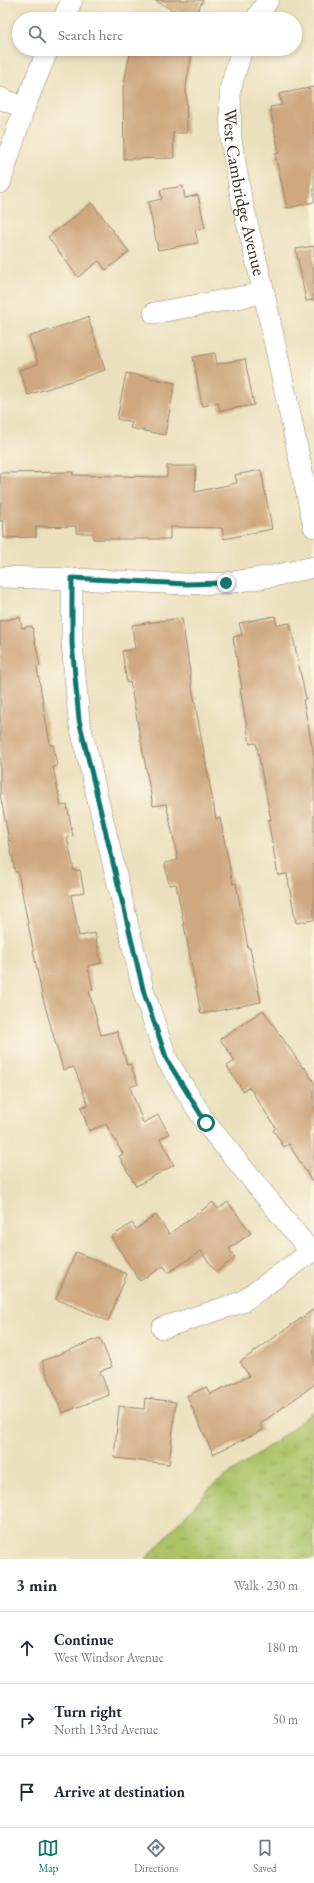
<!DOCTYPE html>
<html lang="en">
<head>
<meta charset="utf-8">
<style>
  :root { --surface:#fff; --page:#f2f2f3; --text:#1f2937; --muted:#747a83; --line:#e0e1e3; --accent:#0f766e }
  body { margin:0; font-family:"EB Garamond",serif; background:var(--page); color:var(--text) }
  .stop { position:absolute; width:12px; height:12px; margin:-9px; border:3px solid #0f766e; border-radius:50%; background:#fff }
  .stop.end { background:#0f766e; border-color:#fff; box-shadow:0 1px 4px #0008 }
  .list { margin:0; padding:0; list-style:none }
  h2 { display:flex; justify-content:space-between; align-items:center; height:52px; margin:0; padding:0 16px; font-size:17px }
  h2 small { font-size:13px; font-weight:400; color:var(--muted) }
  .list li { display:grid; grid-template-columns:26px 1fr auto; gap:12px; align-items:center; box-sizing:border-box; height:72px; padding:0 16px; border-top:1px solid var(--line) }
  .list b { display:block; font-size:15px; white-space:nowrap }
  .list p { margin:0; font-size:13px; white-space:nowrap; color:var(--muted) }
  .list em { font-size:13px; font-style:normal; color:var(--muted) }
  .icon { flex:none; width:22px; height:22px; fill:none; stroke:currentColor; stroke-width:2; stroke-linecap:round; stroke-linejoin:round }
  .map { position:relative; flex:none; width:314px; height:1559px; overflow:hidden }
  .search { position:absolute; background:var(--surface); box-shadow:0 2px 6px #0003; left:12px; right:12px; top:12px; height:44px; display:flex; align-items:center; gap:10px; box-sizing:border-box; padding:0 14px; border-radius:22px; color:var(--muted); font-size:15px }
  .sheet { height:268px; background:var(--surface) }
  nav { display:flex; justify-content:space-around; align-items:center; box-sizing:border-box; height:56px; border-top:1px solid var(--line); background:var(--surface); font-size:11px; color:var(--muted) }
  nav a { display:grid; justify-items:center; gap:2px }
  nav .on { color:var(--accent) }
  .map>svg:first-child { display:block }
</style>
</head>
<body>
<div class="map">
<svg width="314" height="1559" viewBox="0 0 314 1559">
  <defs>
    <pattern id="grass-tufts" width="24" height="20" patternUnits="userSpaceOnUse"><rect width="24" height="20" fill="#acc368"/><path d="M3 7l-1-3M5 7V3M7 7l1-3M15 17l-1-3M17 17v-4M19 17l1-3" fill="none" stroke="#8d9f55"/></pattern>
  </defs>
  <rect width="100%" height="100%" fill="#fcf5e5"/>
  <filter id="ink" filterUnits="userSpaceOnUse"><feTurbulence type="fractalNoise" baseFrequency=".025" numOctaves="2"/><feDisplacementMap in="SourceGraphic" scale="8" xChannelSelector="R" yChannelSelector="G"/><feConvolveMatrix kernelMatrix="1 2 1 2 8 2 1 2 1" color-interpolation-filters="sRGB"/></filter>
  <filter id="wash" filterUnits="userSpaceOnUse"><feTurbulence type="fractalNoise" baseFrequency=".012" numOctaves="4" result="noise"/><feDisplacementMap in="SourceGraphic" scale="16" xChannelSelector="R" yChannelSelector="G"/><feGaussianBlur stdDeviation="0.9" result="paint"/><feColorMatrix in="noise" values="0 0 0 0 0 0 0 0 0 0 0 0 0 0 0 0 0 1.4 0 .05"/><feComposite in="paint" operator="in"/></filter>
  <g filter="url(#wash)">
    <rect width="100%" height="100%" fill="#ebe0bd"/>
    <path fill="url(#grass-tufts)" stroke="#747643" d="M 314,1411 L 314,1559 L 146,1559 L 211,1487 L 287,1433 Z"/>
    <g id="blocks">
      <g fill="#cfa880">
        <path d="M 154,0 L 203,0 L 194,19 L 190,19 Z"/>
        <path d="M 131,49 L 193,49 L 186,85 L 187,133 L 173,133 L 174,158 L 124,159 L 123,87 Z"/>
        <path d="M 314,87 L 314,202 L 287,208 L 275,154 L 279,153 L 270,107 L 282,105 L 279,94 Z"/>
        <path d="M 183,186 L 185,198 L 198,195 L 205,228 L 195,230 L 198,243 L 158,250 L 148,202 L 162,199 L 160,190 Z"/>
        <path d="M 92,203 L 129,252 L 106,270 L 99,261 L 78,277 L 48,237 Z"/>
        <path d="M 314,246 L 314,300 L 306,301 L 296,249 Z"/>
        <path d="M 88,317 L 105,370 L 28,395 L 19,370 L 38,364 L 29,337 Z"/>
        <path d="M 215,353 L 217,364 L 245,359 L 254,405 L 220,411 L 218,403 L 202,406 L 193,357 Z"/>
        <path d="M 126,373 L 175,383 L 165,435 L 130,428 L 132,422 L 117,419 Z"/>
        <path d="M 167,466 L 196,466 L 195,492 L 237,483 L 235,475 L 261,470 L 272,529 L 224,539 L 222,528 L 170,527 L 170,539 L 93,539 L 93,533 L 76,533 L 76,526 L 36,527 L 36,537 L 4,538 L 3,521 L 0,521 L 0,473 L 73,472 L 73,475 L 167,477 Z"/>
        <path d="M 275,616 L 277,625 L 290,623 L 306,699 L 303,700 L 314,756 L 314,920 L 296,923 L 287,874 L 278,875 L 268,820 L 271,820 L 256,743 L 250,744 L 240,689 L 242,689 L 233,637 L 242,635 L 239,623 Z"/>
        <path d="M 20,617 L 22,628 L 32,626 L 40,666 L 37,667 L 50,745 L 53,745 L 57,766 L 53,767 L 61,806 L 67,805 L 73,836 L 67,837 L 74,871 L 80,870 L 84,892 L 71,895 L 79,936 L 95,933 L 101,963 L 88,966 L 93,990 L 89,991 L 101,1035 L 117,1031 L 127,1065 L 130,1064 L 138,1084 L 130,1087 L 143,1123 L 158,1115 L 169,1134 L 160,1139 L 174,1165 L 136,1186 L 119,1156 L 123,1154 L 106,1124 L 89,1131 L 81,1107 L 88,1105 L 74,1067 L 63,1070 L 42,995 L 18,872 L 15,872 L 0,794 L 0,621 Z"/>
        <path d="M 182,618 L 192,687 L 216,819 L 220,818 L 233,884 L 236,883 L 248,948 L 250,948 L 261,1002 L 201,1014 L 176,884 L 169,885 L 165,863 L 178,860 L 168,812 L 166,804 L 153,806 L 130,682 L 127,683 L 122,651 L 135,649 L 132,625 Z"/>
        <path d="M 263,1010 L 303,1068 L 304,1067 L 314,1082 L 314,1185 L 289,1144 L 284,1147 L 273,1130 L 276,1128 L 249,1087 L 243,1091 L 227,1066 L 235,1061 L 220,1039 Z"/>
        <path d="M 213,1202 L 218,1209 L 228,1202 L 251,1233 L 229,1249 L 235,1258 L 216,1272 L 201,1251 L 168,1273 L 164,1266 L 140,1281 L 111,1237 L 132,1223 L 136,1229 L 156,1215 L 169,1234 Z"/>
        <path d="M 76,1252 L 127,1274 L 108,1321 L 56,1299 Z"/>
        <path d="M 314,1309 L 314,1385 L 260,1424 L 263,1430 L 213,1454 L 187,1396 L 206,1387 L 210,1394 L 249,1376 L 240,1362 Z"/>
        <path d="M 100,1338 L 112,1367 L 100,1371 L 109,1395 L 62,1413 L 42,1361 Z"/>
        <path d="M 145,1398 L 176,1402 L 169,1464 L 114,1458 L 119,1406 L 144,1409 Z"/>
      </g>
    </g>
  </g>
  <g filter="url(#ink)">
    <use href="#blocks" fill-opacity="0" stroke="#93856e" stroke-width="1"/>
    <g fill="none" stroke-linecap="round" stroke-linejoin="round">
      <defs>
        <g id="minor">
          <path d="M 63,19 L 72,0"/>
          <path d="M 256,19 L 268,0"/>
          <path id="s1" d="M 242,49 L 230,90 L 231,139 L 241,197 L 264,293 L 314,527"/>
          <path d="M 0,98 L 24,108"/>
          <path d="M 0,183 L 24,108 L 48,49"/>
          <path d="M 154,313 L 264,293"/>
          <path d="M 0,577 L 72,579 L 187,584 L 226,583 L 273,576 L 314,567"/>
          <path d="M 72,579 L 72,643 L 79,720 L 144,993 L 167,1060 L 206,1123 L 311,1252"/>
          <path d="M 162,1328 L 242,1302 L 314,1250"/>
        </g>
      </defs>
      <use href="#minor" stroke="#93856e" stroke-width="22"/>
      <use href="#minor" stroke="#fff" stroke-width="21"/>
    </g>
  </g>
  <g fill="none" stroke-linecap="round" stroke-linejoin="round" filter="url(#ink)">
    <path stroke="#0f766e" stroke-width="5" d="M 206,1123 L 167,1060 L 144,993 L 79,720 L 72,643 L 72,578 L 187,584 L 226,583"/>
  </g>
  <g text-anchor="middle" stroke-width="3.5" stroke-linejoin="round" paint-order="stroke">
    <g font-size="18" fill="#3b2a1e" stroke="#fcf5e5">
      <text dy="6" stroke="none"><textPath href="#s1" startOffset="146">West Cambridge Avenue</textPath></text>
    </g>
  </g>
</svg>
<div class="stop" style="left:206px;top:1123px"></div>
<div class="stop end" style="left:226px;top:583px"></div>
<div class="search"><svg class="icon" aria-label="search" viewBox="0 0 24 24"><circle cx="10" cy="10" r="6"/><path d="M15 15l6 6"/></svg>Search here</div>
</div>
<section class="sheet">
<h2>3 min<small>Walk · 230 m</small></h2>
<ul class="list">
<li><svg class="icon" aria-label="ahead" viewBox="0 0 24 24"><path d="M12 20V5M6 11l6-6 6 6"/></svg><div><b>Continue</b><p>West Windsor Avenue</p></div><em>180 m</em></li>
<li><svg class="icon" aria-label="right" viewBox="0 0 24 24"><path d="M7 20v-9h11M14 6l5 5-5 5"/></svg><div><b>Turn right</b><p>North 133rd Avenue</p></div><em>50 m</em></li>
<li><svg class="icon" aria-label="arrive" viewBox="0 0 24 24"><path d="M6 21V4h12l-3 4 3 4H6"/></svg><div><b>Arrive at destination</b></div></li>
</ul>
</section>
<nav>
<a class="on"><svg class="icon" aria-label="map" viewBox="0 0 24 24"><path d="M3 6l6-2 6 2 6-2v14l-6 2-6-2-6 2zM9 4v14M15 6v14"/></svg>Map</a>
<a><svg class="icon" aria-label="directions" viewBox="0 0 24 24"><path d="M12 3l9 9-9 9-9-9zM9 14v-3h6M13 9l2 2-2 2"/></svg>Directions</a>
<a><svg class="icon" aria-label="saved" viewBox="0 0 24 24"><path d="M7 4h10v16l-5-4-5 4z"/></svg>Saved</a>
</nav>
</body>
</html>
